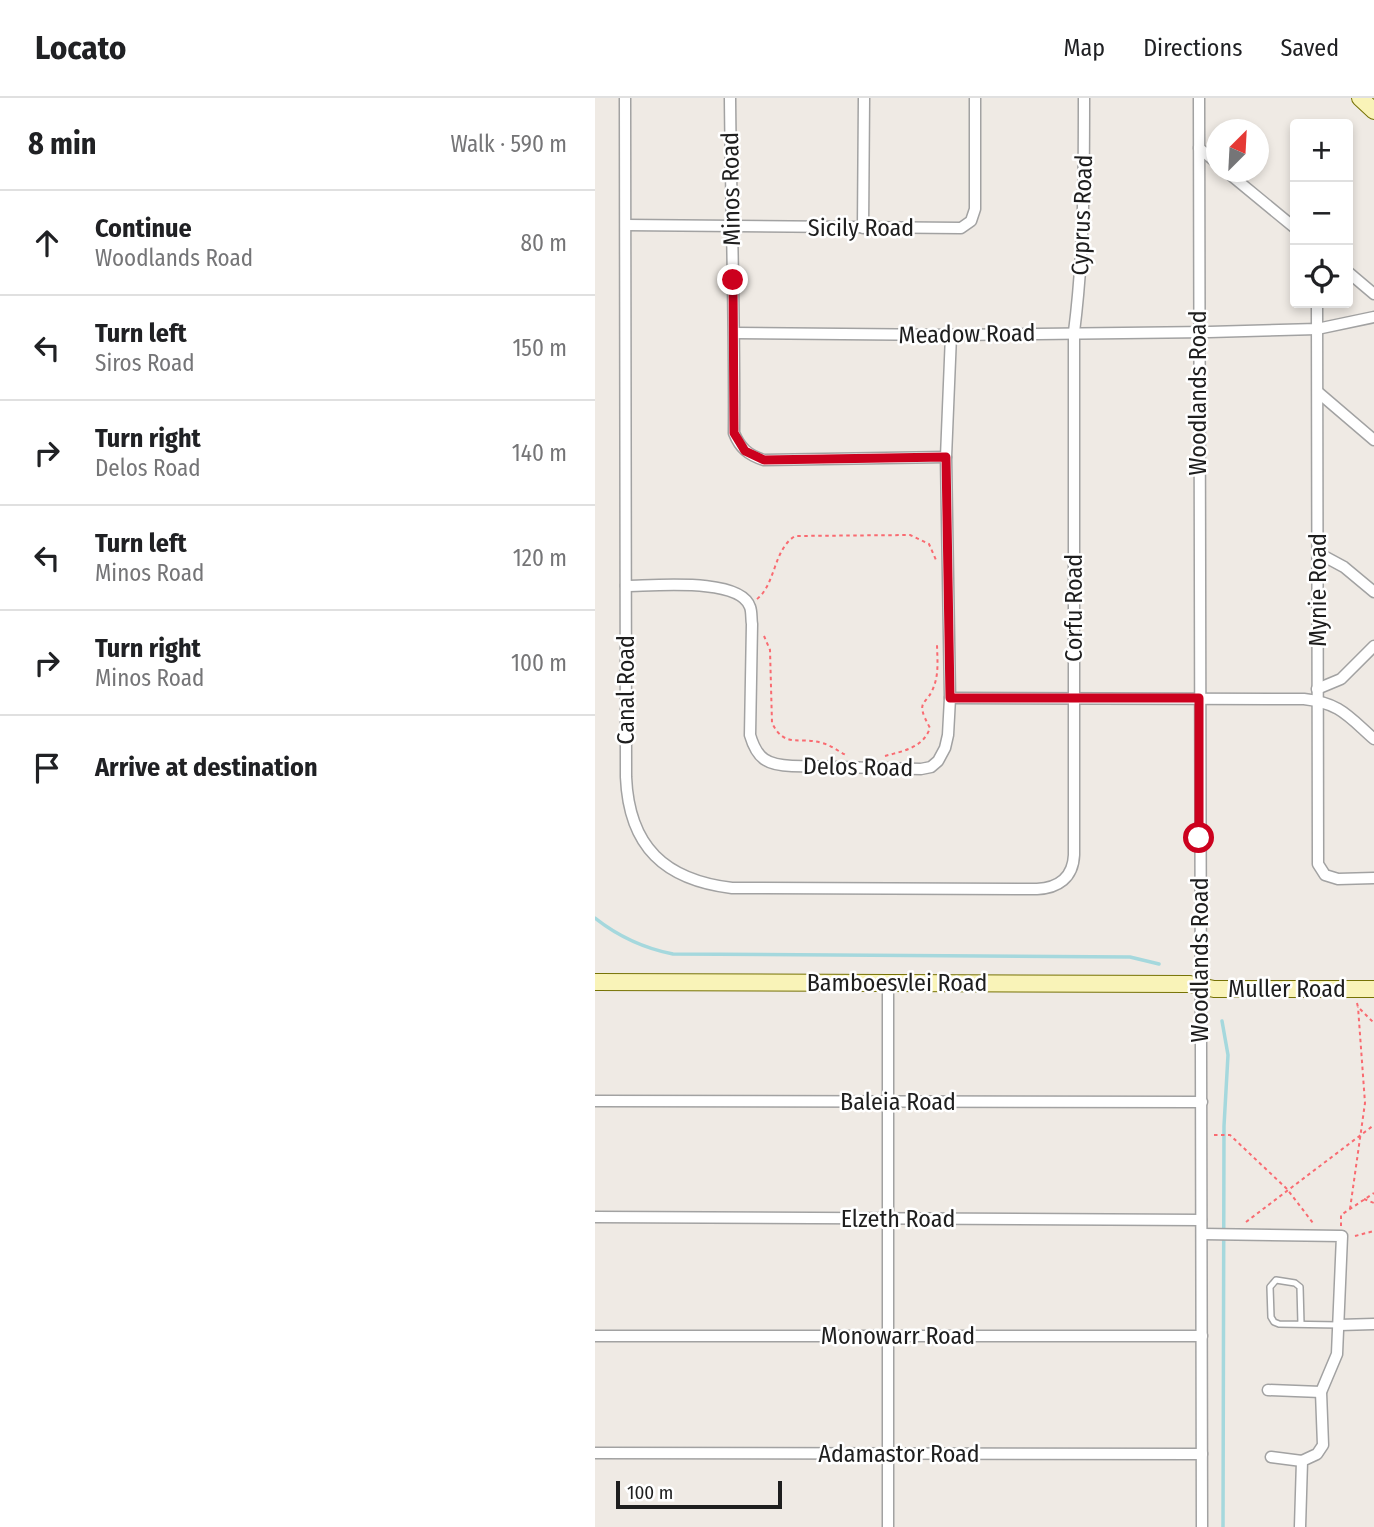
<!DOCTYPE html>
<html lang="en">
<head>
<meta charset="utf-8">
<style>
  :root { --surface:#fff; --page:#f6f6f6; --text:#202124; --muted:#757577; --line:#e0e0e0 }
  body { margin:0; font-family:"Fira Sans Condensed",sans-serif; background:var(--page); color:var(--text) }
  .controls { position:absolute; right:21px; top:21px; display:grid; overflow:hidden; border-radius:7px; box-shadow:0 4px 10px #0003 }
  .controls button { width:63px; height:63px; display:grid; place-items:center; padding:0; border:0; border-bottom:2px solid var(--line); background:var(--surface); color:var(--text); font:35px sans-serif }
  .compass { position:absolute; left:611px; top:21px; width:63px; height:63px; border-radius:50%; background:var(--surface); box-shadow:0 4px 10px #0003; rotate:24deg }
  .scale { position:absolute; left:21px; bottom:18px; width:166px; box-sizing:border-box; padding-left:7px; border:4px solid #1e1e1e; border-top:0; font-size:19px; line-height:24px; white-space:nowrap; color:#1e1e1e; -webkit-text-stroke:5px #fff; paint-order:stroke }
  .stop { position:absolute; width:21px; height:21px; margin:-16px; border:5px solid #cc011e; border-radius:50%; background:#fff }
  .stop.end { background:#cc011e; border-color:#fff; box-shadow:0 2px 7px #0008 }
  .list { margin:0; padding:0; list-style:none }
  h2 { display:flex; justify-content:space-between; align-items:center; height:91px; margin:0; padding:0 28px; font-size:30px }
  h2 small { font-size:23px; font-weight:400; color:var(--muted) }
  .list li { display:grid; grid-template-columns:46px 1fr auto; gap:21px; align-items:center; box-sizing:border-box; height:105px; padding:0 28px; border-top:2px solid var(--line) }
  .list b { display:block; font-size:26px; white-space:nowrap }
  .list p { margin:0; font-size:23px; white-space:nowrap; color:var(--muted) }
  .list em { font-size:23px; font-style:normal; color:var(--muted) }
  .icon { flex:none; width:38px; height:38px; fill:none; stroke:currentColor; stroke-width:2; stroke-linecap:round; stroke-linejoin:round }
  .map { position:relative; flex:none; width:779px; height:1429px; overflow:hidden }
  header { display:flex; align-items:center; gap:42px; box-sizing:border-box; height:98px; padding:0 35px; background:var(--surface); border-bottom:2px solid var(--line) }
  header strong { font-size:33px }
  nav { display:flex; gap:38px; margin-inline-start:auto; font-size:24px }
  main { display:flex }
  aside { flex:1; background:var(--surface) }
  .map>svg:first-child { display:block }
</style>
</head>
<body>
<header>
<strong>Locato</strong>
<nav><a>Map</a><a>Directions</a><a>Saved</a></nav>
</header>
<main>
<aside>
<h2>8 min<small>Walk · 590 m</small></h2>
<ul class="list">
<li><svg class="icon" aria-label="ahead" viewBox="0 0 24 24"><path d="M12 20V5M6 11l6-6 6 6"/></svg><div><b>Continue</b><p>Woodlands Road</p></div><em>80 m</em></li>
<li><svg class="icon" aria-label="left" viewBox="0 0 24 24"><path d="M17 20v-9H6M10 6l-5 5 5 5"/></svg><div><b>Turn left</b><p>Siros Road</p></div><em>150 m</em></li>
<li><svg class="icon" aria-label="right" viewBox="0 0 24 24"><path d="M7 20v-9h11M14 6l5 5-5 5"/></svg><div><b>Turn right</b><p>Delos Road</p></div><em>140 m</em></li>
<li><svg class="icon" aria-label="left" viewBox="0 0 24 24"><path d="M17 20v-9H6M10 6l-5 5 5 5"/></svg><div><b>Turn left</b><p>Minos Road</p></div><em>120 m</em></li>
<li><svg class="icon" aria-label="right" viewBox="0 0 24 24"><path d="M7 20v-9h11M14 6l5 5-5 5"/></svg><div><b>Turn right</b><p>Minos Road</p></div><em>100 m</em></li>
<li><svg class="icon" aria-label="arrive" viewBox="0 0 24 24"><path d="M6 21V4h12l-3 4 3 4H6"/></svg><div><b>Arrive at destination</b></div></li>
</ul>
</aside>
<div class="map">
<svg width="779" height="1429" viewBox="0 0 779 1429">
  <rect width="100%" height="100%" fill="#efeae4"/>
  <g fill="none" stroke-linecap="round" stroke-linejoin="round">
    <g stroke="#a5d8dd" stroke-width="3.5">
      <path d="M 0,820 C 24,839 48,850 78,856 L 535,859 L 564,866"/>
      <path d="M 627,923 L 633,957 L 629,1028 L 628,1429"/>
    </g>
    <defs>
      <path id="lane" d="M 706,1226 L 705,1189 L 700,1185 L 681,1182 L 675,1189 L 676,1219 L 679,1224 L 684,1226 L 744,1227"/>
      <g id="street">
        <path d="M 30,0 L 31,679 C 34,749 70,782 137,790 L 442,791 C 463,790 478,780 479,757 L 479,234 C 489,156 489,79 489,0"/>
        <path d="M 135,0 C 136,112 140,223 139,335 C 145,350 153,357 169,362 L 351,359"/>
        <path d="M 604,0 L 607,1429"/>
        <path d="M 604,50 L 622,65"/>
        <path d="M 632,74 L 700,130"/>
        <path d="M 31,127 L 366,130 L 376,123 L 380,111 L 380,0"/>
        <path d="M 268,130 L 269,0"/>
        <path d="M 753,174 L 779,196"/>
        <path d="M 722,205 L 723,766 L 730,777 L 743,781 L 779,780"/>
        <path d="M 140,235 L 356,237 L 614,234 L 722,231 L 779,219"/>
        <path d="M 724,295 L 779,342"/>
        <path d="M 723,455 L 749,469 L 779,494"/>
        <path d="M 31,488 C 58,488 145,479 155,509 C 157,514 156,521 157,526 L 155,637 C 162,661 172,667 197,668 L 326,671 L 336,669 L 343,663 L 350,650 L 353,637 L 355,600 L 351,359 L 356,237"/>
        <path d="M 722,591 L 746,581 L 779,548"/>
        <path d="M 355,600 L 709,601 C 745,605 753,618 779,641"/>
        <path d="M 0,1003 L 607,1004"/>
        <path d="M 0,1119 L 606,1122"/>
        <path d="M 607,1136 L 747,1138 L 742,1256 L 726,1294 L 728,1347 L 722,1356 L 707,1363 L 705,1429"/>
        <path d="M 744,1227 L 779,1226"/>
        <path d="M 0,1238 L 607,1238"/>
        <path d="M 673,1292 L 726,1294"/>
        <path d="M 0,1355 L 607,1356"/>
        <path d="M 676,1359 L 707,1363"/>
        <path d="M 293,1429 L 293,885"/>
      </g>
      <g id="secondary">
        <path d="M 765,0 L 779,13"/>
        <path d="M 0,884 L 595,886 L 619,891 L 779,891"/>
      </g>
    </defs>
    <use href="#lane" stroke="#a2a2a2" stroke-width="8"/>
    <use href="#street" stroke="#a2a2a2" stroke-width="13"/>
    <use href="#secondary" stroke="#767205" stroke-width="18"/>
    <g stroke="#f96b71" stroke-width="2" stroke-dasharray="3.5 3.5" stroke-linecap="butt">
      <path d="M 162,501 C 181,486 178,452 200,438 L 315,437 L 334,446 L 341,462"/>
      <path d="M 169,538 L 175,552 L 177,625 C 190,651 204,638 227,645 C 236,647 244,654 253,658"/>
      <path d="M 290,658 C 308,653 328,650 335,630 C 318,599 333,610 340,585 C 344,572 342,557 342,545"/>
      <path d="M 762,905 L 763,909 L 779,925"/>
      <path d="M 619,1037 L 635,1037 L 692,1091 L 718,1125"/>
      <path d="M 769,1101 L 779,1105"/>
      <path d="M 755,1111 L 770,1005 L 763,909"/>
      <path d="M 651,1124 L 779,1027"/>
      <path d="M 746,1128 L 746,1117 L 779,1095"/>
      <path d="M 760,1138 L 779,1133"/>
    </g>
    <use href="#lane" stroke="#fff" stroke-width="5"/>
    <use href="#street" stroke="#fff" stroke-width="10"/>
    <use href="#secondary" stroke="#f9f3b8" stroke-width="16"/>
  </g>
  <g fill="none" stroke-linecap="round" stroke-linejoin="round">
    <path stroke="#cc011e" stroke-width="9" d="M 138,182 L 139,335 L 150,353 L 169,362 L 351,359 L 355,600 L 604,600 L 604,740"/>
  </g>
  <g text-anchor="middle" stroke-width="5" stroke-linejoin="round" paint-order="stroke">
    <g font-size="24" fill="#1e1e1e" stroke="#fff">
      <text transform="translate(136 91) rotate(-91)" y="8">Minos Road</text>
      <text transform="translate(487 117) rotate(-88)" y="8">Cyprus Road</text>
      <text x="266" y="138">Sicily Road</text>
      <text transform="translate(372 236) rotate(-1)" y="8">Meadow Road</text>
      <text transform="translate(603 295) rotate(-90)" y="8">Woodlands Road</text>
      <text transform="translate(723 492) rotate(-90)" y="8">Mynie Road</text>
      <text transform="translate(479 510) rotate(-90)" y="8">Corfu Road</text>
      <text transform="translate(31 592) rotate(-90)" y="8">Canal Road</text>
      <text transform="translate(263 669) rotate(1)" y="8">Delos Road</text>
      <text transform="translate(605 862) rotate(-90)" y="8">Woodlands Road</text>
      <text x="302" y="893">Bamboesvlei Road</text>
      <text x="692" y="899">Muller Road</text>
      <text x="303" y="1012">Baleia Road</text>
      <text x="303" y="1129">Elzeth Road</text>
      <text x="303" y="1246">Monowarr Road</text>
      <text x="304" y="1364">Adamastor Road</text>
    </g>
  </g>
</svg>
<div class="controls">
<button>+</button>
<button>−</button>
<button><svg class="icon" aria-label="locate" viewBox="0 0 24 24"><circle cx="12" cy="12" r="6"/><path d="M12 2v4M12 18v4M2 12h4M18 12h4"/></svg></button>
</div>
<svg class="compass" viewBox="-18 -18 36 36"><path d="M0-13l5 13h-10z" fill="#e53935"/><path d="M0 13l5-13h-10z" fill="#757577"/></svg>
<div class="scale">100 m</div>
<div class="stop" style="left:604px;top:740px"></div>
<div class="stop end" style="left:138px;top:182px"></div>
</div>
</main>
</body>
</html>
